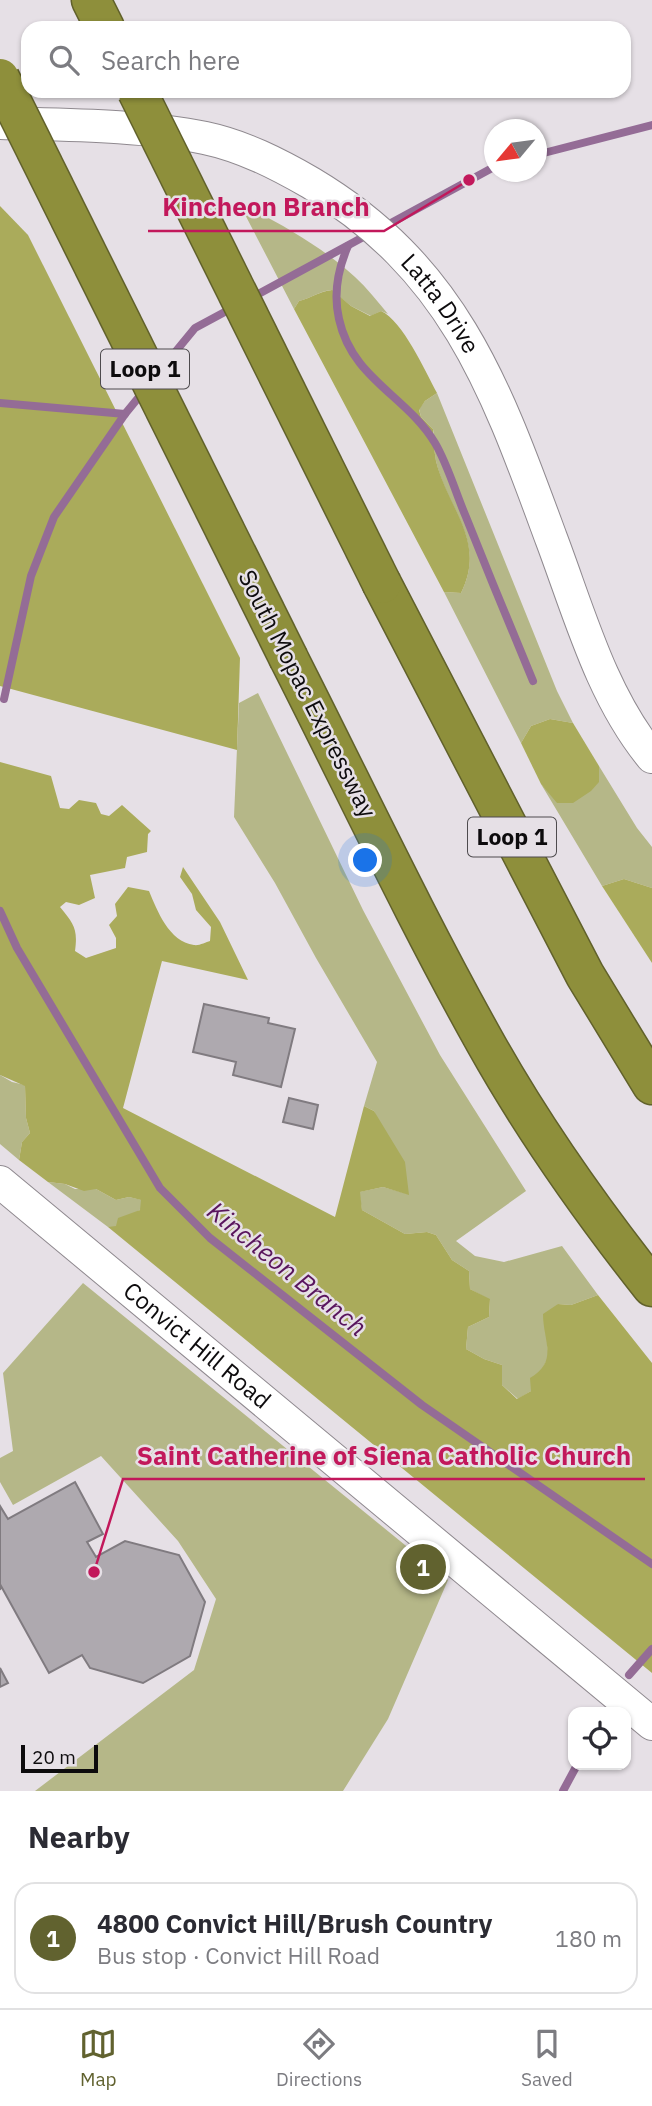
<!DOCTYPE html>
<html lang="en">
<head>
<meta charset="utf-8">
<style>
  :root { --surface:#fff; --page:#f7f7f7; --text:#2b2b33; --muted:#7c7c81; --line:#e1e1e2; --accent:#61622f }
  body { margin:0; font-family:"IBM Plex Sans",sans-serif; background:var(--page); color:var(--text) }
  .controls { position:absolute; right:21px; bottom:21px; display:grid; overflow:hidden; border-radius:14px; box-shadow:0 2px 5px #0004 }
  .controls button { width:63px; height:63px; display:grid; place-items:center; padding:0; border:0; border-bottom:2px solid var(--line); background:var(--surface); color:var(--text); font:35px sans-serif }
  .compass { position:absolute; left:484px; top:119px; width:63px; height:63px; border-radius:50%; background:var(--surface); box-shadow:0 2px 5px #0004; rotate:241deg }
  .scale { position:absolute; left:21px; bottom:18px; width:77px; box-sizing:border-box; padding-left:7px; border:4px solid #0d0b0d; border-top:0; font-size:19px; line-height:24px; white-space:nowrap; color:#0d0b0d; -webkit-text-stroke:5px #e6e0e6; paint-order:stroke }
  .you { position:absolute; left:366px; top:861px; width:24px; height:24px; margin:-18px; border:5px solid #fff; border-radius:50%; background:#1a73e8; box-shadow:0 0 0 10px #1a73e833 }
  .badge { display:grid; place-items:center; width:46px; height:46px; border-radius:50%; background:var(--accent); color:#fff; font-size:23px; font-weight:700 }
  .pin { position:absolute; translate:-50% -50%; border:4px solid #fff; box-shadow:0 2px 7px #0006 }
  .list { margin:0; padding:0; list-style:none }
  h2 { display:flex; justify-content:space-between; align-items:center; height:91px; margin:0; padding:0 28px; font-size:30px }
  h2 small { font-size:23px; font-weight:400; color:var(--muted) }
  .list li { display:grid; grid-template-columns:46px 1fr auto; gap:21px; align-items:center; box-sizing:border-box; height:112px; margin:0 14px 14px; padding:0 14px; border:2px solid var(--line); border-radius:21px }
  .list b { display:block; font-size:26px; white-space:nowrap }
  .list p { margin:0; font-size:23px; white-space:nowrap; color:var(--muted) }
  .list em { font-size:23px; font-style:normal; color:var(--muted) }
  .icon { flex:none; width:38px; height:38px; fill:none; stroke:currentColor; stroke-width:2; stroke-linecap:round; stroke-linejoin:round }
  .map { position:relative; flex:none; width:652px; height:1791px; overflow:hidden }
  .search { position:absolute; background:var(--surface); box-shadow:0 2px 5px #0004; left:21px; right:21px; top:21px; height:77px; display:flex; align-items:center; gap:18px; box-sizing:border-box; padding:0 24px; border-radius:21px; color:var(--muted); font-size:26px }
  .sheet { height:217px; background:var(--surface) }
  nav { display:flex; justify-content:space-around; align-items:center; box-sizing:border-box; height:98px; border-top:2px solid var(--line); background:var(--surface); font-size:19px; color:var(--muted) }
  nav a { display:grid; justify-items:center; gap:4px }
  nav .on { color:var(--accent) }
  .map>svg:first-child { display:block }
</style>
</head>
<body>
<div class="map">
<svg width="652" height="1791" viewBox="0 0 652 1791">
  <rect width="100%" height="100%" fill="#e6e0e6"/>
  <g fill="#b5b788">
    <path d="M 239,203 C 280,223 321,246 355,277 C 367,288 377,301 388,314 L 381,311 L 371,316 L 351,306 L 331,290 C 320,291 311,298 299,301 L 294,309 Z"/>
    <path d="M 437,393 L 557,691 L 573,723 L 550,719 L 531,726 L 521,743 L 444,592 L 461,593 C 487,541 447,509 436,461 C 434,451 435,439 433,429 L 421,417 L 419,409 L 425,401 Z"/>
    <path d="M 258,693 L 363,910 L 440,1055 L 526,1191 L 456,1241 L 475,1256 L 504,1262 L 562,1246 L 598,1295 L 571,1305 L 558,1304 L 547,1346 L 549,1356 L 531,1391 L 518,1399 L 502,1385 L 502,1365 L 484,1359 L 466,1349 L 468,1327 L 489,1317 L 490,1300 L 470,1289 L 469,1271 L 452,1260 L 436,1235 L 427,1232 L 405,1234 L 362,1210 L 359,1192 L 383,1187 L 408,1194 L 374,1111 L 364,1106 L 377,1062 L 316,958 L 275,883 L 234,817 L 239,703 Z"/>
    <path d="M 599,766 L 637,828 L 652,847 L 652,888 L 624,879 L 602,886 L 541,784 L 548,791 L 598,782 Z"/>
    <path d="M 0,1075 L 12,1082 L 25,1085 L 26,1118 L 30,1133 L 22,1142 L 19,1160 L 0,1144 Z"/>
    <path d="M 48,1182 L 65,1184 L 75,1189 L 96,1189 L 116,1200 L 129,1197 L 142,1200 L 141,1209 L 116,1227 L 108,1227 Z"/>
    <path d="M 83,1283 L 448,1580 L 388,1719 L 343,1791 L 35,1791 L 194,1670 L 216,1599 L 178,1541 L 101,1456 L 13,1505 L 0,1482 L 0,1458 L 13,1451 L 3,1373 Z"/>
  </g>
  <g fill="#aaab5b">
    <path d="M 0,206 L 28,235 L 240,658 L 237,750 L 0,686 Z"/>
    <path d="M 332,290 L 351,306 L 370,316 L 381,311 C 403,321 425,371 437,393 L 425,401 L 419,410 L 421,417 L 433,429 C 434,439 434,451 436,461 C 448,509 487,541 461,593 L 444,592 L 294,309 L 299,301 C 311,298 320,291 332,290 Z"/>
    <path d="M 550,719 L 573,723 L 599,766 L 599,782 L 591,791 L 573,803 L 557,803 L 541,784 L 521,743 L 531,726 Z"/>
    <path d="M 0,762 L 51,776 L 60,808 L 69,809 L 79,800 L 96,803 L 101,814 L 109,816 L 122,805 L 151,831 L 148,834 L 147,852 L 127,857 L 125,868 L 90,875 L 95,898 L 79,905 L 66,902 L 60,907 C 74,924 78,929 75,951 L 86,958 L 116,948 L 116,938 L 109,925 L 117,916 L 115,904 L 128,887 L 149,891 C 157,910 169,942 194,945 C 199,946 206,942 210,941 L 211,927 L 196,910 L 192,894 L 180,877 L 183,867 L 220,922 L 248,980 L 162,961 L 123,1108 L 335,1217 L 364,1106 L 374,1111 L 405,1162 L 409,1195 L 383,1187 L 360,1192 L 362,1210 L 405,1234 L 427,1232 L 436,1235 L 452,1260 L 469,1271 L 470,1289 L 490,1299 L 489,1317 L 468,1327 L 466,1349 L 484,1359 L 502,1365 L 502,1385 L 517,1399 L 531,1391 L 530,1378 C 559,1361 543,1341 543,1314 L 558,1304 L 571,1305 L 598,1295 L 652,1363 L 652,1673 L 108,1227 L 116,1226 L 118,1218 L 140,1210 L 141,1200 L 129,1197 L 116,1200 L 96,1189 L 84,1191 L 65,1184 L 48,1182 L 19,1160 L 22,1142 L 30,1133 L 26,1118 L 25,1086 L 0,1075 Z"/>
    <path d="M 624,879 L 652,888 L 652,963 L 602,886 Z"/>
  </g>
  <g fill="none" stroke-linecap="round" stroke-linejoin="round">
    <g stroke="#946c96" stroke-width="8">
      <path d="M 536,155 L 652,125"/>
      <path d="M 391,223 L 494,167"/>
      <path d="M 348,246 C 338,269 333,293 339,319 C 352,379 406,395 435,443 C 448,465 456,494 466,517 C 488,572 510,626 533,681"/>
      <path d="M 251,298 L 367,235"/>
      <path d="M 158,373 L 195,328 L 234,307"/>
      <path d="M 0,403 L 125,414"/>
      <path d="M 4,699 L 31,576 L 54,517 L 125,414 L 143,392"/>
      <path d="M 0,911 L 17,948 L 160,1188 L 210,1238 L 422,1405 L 652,1564"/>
      <path d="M 629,1675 L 652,1649"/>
      <path d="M 563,1791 L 577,1765"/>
    </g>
  </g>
  <g fill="#aea9af" stroke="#807b80" stroke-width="2">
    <path d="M 204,1004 L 269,1018 L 268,1023 L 295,1029 L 281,1087 L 233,1075 L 236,1062 L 193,1052 Z"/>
    <path d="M 289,1098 L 318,1105 L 313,1129 L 283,1122 Z"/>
    <path d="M 75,1482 L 103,1534 L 87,1542 L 96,1557 L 125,1541 L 179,1555 L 205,1602 L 190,1656 L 143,1683 L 90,1668 L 82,1655 L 49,1673 L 1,1586 L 0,1590 L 0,1506 L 8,1519 Z"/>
    <path d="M 0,1668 L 8,1683 L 0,1687 Z"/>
  </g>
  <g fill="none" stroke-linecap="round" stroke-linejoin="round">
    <defs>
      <g id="minor">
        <path id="s1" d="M 0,123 C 65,125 142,125 205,138 C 243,146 278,164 311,183 C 455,269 496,389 551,538 C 579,612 601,695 652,757"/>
        <path id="s2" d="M 0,1182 L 652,1724"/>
      </g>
      <g id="highway">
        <path d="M 91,0 L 105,28"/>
        <path d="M 382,584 L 585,975 L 652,1085"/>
        <path d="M 289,659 C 354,787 415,917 485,1042 C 533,1128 591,1210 652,1287"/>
      </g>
    </defs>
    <use href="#minor" stroke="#8f898f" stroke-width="34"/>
    <use href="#highway" stroke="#61612b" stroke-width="41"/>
    <use href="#minor" stroke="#fff" stroke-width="32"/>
    <use href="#highway" stroke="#8e8f3b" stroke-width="38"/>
    <defs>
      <g id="highway-bridge">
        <path d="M 0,78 L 289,659"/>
        <path d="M 137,91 L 382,584"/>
      </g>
    </defs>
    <use href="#highway-bridge" stroke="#61612b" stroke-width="41" stroke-linecap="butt"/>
    <use href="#highway-bridge" stroke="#8e8f3b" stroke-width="38"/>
  </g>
  <g text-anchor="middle" stroke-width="5" stroke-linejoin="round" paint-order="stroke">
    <g fill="#e6e0e6" stroke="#4e4b4e" stroke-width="2">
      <rect x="101" y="349.5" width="88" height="39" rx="5"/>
      <rect x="468" y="817.5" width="88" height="39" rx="5"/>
    </g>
    <g font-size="23" font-weight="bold" fill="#0d0b0d">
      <text x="145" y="377">Loop 1</text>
      <text x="512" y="845">Loop 1</text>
    </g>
    <g font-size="24" fill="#0d0b0d" stroke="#e6e0e6">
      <text dy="8" stroke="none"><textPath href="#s1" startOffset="500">Latta Drive</textPath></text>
      <text transform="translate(307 694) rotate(63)" y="8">South Mopac Expressway</text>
      <text dy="8" stroke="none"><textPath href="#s2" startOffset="256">Convict Hill Road</textPath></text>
    </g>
    <g font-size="26" font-style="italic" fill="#59155d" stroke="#e6e0e6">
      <text transform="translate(287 1269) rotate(39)" y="9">Kincheon Branch</text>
    </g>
  </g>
  <path fill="none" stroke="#c2185b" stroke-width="2.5" d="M469 180L384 231H148M94 1572L123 1479H645"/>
  <g fill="#c2185b" stroke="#e6e0e6" stroke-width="2.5">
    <circle cx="469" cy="180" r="7"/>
    <circle cx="94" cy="1572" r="7"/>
  </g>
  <g font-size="26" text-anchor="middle" font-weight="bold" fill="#c2185b" stroke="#e6e0e6" stroke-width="5" stroke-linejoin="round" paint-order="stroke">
    <text x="266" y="216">Kincheon Branch</text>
    <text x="384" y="1465">Saint Catherine of Siena Catholic Church</text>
  </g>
</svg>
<div class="controls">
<button><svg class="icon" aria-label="locate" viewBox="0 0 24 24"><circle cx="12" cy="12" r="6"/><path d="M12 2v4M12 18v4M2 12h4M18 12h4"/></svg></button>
</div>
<svg class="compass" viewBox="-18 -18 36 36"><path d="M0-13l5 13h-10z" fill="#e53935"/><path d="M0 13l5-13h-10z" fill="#7c7c81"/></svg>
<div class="scale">20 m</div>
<div class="you"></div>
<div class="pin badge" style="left:423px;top:1567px">1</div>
<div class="search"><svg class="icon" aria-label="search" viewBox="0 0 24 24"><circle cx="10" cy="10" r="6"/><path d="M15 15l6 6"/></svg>Search here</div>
</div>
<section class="sheet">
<h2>Nearby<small></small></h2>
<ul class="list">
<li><span class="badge">1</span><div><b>4800 Convict Hill/Brush Country</b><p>Bus stop · Convict Hill Road</p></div><em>180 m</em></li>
</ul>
</section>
<nav>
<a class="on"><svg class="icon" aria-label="map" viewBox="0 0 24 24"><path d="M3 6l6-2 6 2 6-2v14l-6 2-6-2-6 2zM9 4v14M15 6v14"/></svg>Map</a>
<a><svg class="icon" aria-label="directions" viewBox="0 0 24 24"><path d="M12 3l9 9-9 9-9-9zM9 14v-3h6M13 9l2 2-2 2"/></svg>Directions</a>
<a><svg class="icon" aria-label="saved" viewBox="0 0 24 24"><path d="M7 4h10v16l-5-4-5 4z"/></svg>Saved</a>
</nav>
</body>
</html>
